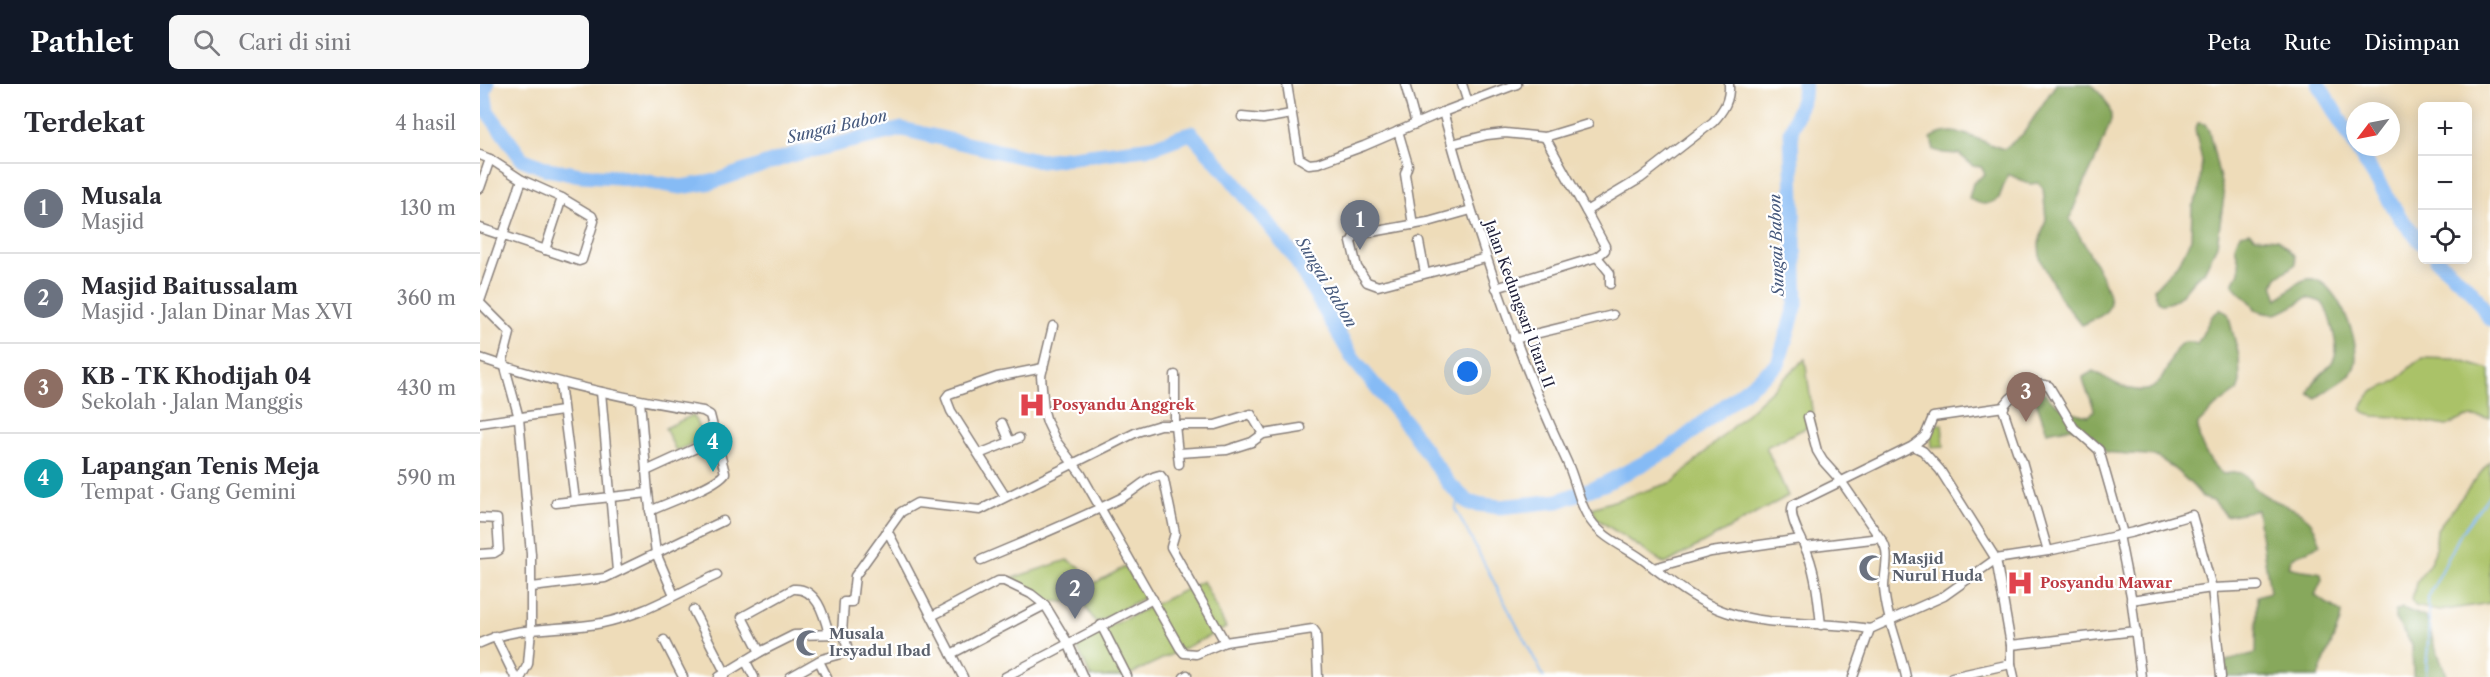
<!DOCTYPE html>
<html lang="id">
<head>
<meta charset="utf-8">
<style>
  :root { --surface:#fff; --page:#f7f7f7; --text:#2b2b33; --muted:#7c7c81; --line:#e1e1e2; --accent:#111827 }
  body { margin:0; font-family:"Libre Caslon Text",serif; background:var(--page); color:var(--text) }
  .controls { position:absolute; right:18px; top:18px; display:grid; overflow:hidden; border-radius:9px; box-shadow:0 3px 15px #0003 }
  .controls button { width:54px; height:54px; display:grid; place-items:center; padding:0; border:0; border-bottom:2px solid var(--line); background:var(--surface); color:var(--text); font:30px sans-serif }
  .compass { position:absolute; left:1866px; top:18px; width:54px; height:54px; border-radius:50%; background:var(--surface); box-shadow:0 3px 15px #0003; rotate:238deg }
  .you { position:absolute; left:988px; top:288px; width:21px; height:21px; margin:-15px; border:4px solid #fff; border-radius:50%; background:#1a73e8; box-shadow:0 0 0 9px #1a73e833 }
  .badge { display:grid; place-items:center; width:39px; height:39px; border-radius:50%; background:var(--accent); color:#fff; font-size:20px; font-weight:700 }
  .pin { position:absolute; translate:-50% -50px; filter:drop-shadow(0 2px 3px #0008) }
  .pin::after { content:''; position:absolute; top:32px; width:21px; height:18px; background:inherit; clip-path:polygon(0 0,100% 0,50% 100%) }
  .list { margin:0; padding:0; list-style:none }
  h2 { display:flex; justify-content:space-between; align-items:center; height:78px; margin:0; padding:0 24px; font-size:26px }
  h2 small { font-size:20px; font-weight:400; color:var(--muted) }
  .list li { display:grid; grid-template-columns:39px 1fr auto; gap:18px; align-items:center; box-sizing:border-box; height:90px; padding:0 24px; border-top:2px solid var(--line) }
  .list b { display:block; font-size:22px; white-space:nowrap }
  .list p { margin:0; font-size:20px; white-space:nowrap; color:var(--muted) }
  .list em { font-size:20px; font-style:normal; color:var(--muted) }
  .icon { flex:none; width:33px; height:33px; fill:none; stroke:currentColor; stroke-width:2; stroke-linecap:round; stroke-linejoin:round }
  .map { position:relative; flex:none; width:2010px; height:593px; overflow:hidden }
  header { display:flex; align-items:center; gap:36px; box-sizing:border-box; height:84px; padding:0 30px; background:var(--accent); color:#fff }
  header strong { font-size:28px }
  nav { display:flex; gap:33px; margin-inline-start:auto; font-size:21px }
  .search { width:420px; height:54px; background:var(--page); display:flex; align-items:center; gap:15px; box-sizing:border-box; padding:0 21px; border-radius:9px; color:var(--muted); font-size:22px }
  main { display:flex }
  aside { flex:1; background:var(--surface) }
  .map>svg:first-child { display:block }
</style>
</head>
<body>
<header>
<strong>Pathlet</strong>
<div class="search"><svg class="icon" aria-label="search" viewBox="0 0 24 24"><circle cx="10" cy="10" r="6"/><path d="M15 15l6 6"/></svg>Cari di sini</div>
<nav><a>Peta</a><a>Rute</a><a>Disimpan</a></nav>
</header>
<main>
<aside>
<h2>Terdekat<small>4 hasil</small></h2>
<ul class="list">
<li><span class="badge" style="background:#6b7280">1</span><div><b>Musala</b><p>Masjid</p></div><em>130 m</em></li>
<li><span class="badge" style="background:#6b7280">2</span><div><b>Masjid Baitussalam</b><p>Masjid · Jalan Dinar Mas XVI</p></div><em>360 m</em></li>
<li><span class="badge" style="background:#8d6e63">3</span><div><b>KB - TK Khodijah 04</b><p>Sekolah · Jalan Manggis</p></div><em>430 m</em></li>
<li><span class="badge" style="background:#0f9aa8">4</span><div><b>Lapangan Tenis Meja</b><p>Tempat · Gang Gemini</p></div><em>590 m</em></li>
</ul>
</aside>
<div class="map">
<svg width="2010" height="593" viewBox="0 0 2010 593">
  <rect width="100%" height="100%" fill="#fff"/>
  <filter id="ink" filterUnits="userSpaceOnUse"><feTurbulence type="fractalNoise" baseFrequency=".0167" numOctaves="2"/><feDisplacementMap in="SourceGraphic" scale="12" xChannelSelector="R" yChannelSelector="G"/><feConvolveMatrix kernelMatrix="1 2 1 2 8 2 1 2 1" color-interpolation-filters="sRGB"/></filter>
  <filter id="wash" filterUnits="userSpaceOnUse"><feTurbulence type="fractalNoise" baseFrequency=".008" numOctaves="4" result="noise"/><feDisplacementMap in="SourceGraphic" scale="24" xChannelSelector="R" yChannelSelector="G"/><feGaussianBlur stdDeviation="1.35" result="paint"/><feColorMatrix in="noise" values="0 0 0 0 0 0 0 0 0 0 0 0 0 0 0 0 0 1.4 0 .05"/><feComposite in="paint" operator="in"/></filter>
  <g filter="url(#wash)">
    <rect width="100%" height="100%" fill="#eedcb9"/>
    <g fill="#aac267" stroke="#667251" stroke-width="1.5">
      <path d="M 1943,274 L 1975,275 L 2010,286 L 2010,334 L 1987,333 L 1966,342 L 1918,333 L 1894,332 L 1886,330 L 1881,325 C 1894,298 1899,310 1917,296 C 1926,288 1932,279 1943,274 Z"/>
      <path d="M 1325,275 L 1334,340 L 1286,363 L 1308,412 L 1185,480 L 1117,435 L 1112,424 L 1193,398 Z"/>
      <path d="M 213,331 L 224,354 L 196,367 L 185,344 Z"/>
      <path d="M 1462,340 L 1464,362 L 1452,363 L 1450,341 Z"/>
      <path d="M 2010,377 L 2010,519 L 1959,527 L 1935,522 L 1932,515 L 1936,499 L 1949,481 L 1955,468 L 1957,445 Z"/>
      <path d="M 587,476 L 599,482 L 613,500 L 645,483 L 667,512 L 616,539 L 603,519 L 571,517 L 526,496 Z"/>
      <path d="M 723,497 L 746,544 L 645,593 L 611,593 L 595,559 Z"/>
    </g>
    <g fill="#87a85c" stroke="#54654c" stroke-width="1.5">
      <path d="M 1576,0 L 1610,0 C 1620,8 1632,22 1631,35 C 1631,40 1626,47 1625,53 C 1615,81 1599,106 1590,135 C 1598,152 1636,207 1629,223 C 1624,233 1610,237 1602,241 L 1580,214 L 1560,174 L 1559,159 L 1566,135 L 1563,104 L 1558,99 L 1550,100 L 1528,90 L 1519,114 C 1508,122 1501,122 1489,114 L 1493,99 L 1505,90 L 1501,83 L 1493,82 L 1479,70 L 1463,69 L 1454,66 L 1451,54 C 1477,38 1498,58 1524,65 L 1543,50 Z"/>
      <path d="M 1718,39 L 1725,40 L 1729,47 L 1744,112 L 1737,161 L 1724,188 C 1707,196 1704,220 1681,220 L 1677,216 L 1674,205 L 1700,177 L 1711,154 L 1712,123 L 1719,109 L 1722,77 L 1715,46 Z"/>
      <path d="M 1769,148 L 1775,153 L 1798,155 L 1815,172 L 1816,180 L 1797,193 L 1793,201 L 1798,215 C 1808,208 1820,193 1833,195 C 1858,198 1885,266 1873,286 C 1866,298 1846,306 1836,314 L 1829,310 C 1832,292 1850,288 1855,272 C 1859,263 1848,223 1841,218 C 1837,216 1831,215 1827,214 C 1808,224 1797,237 1775,225 C 1771,213 1758,212 1753,200 C 1755,196 1758,191 1759,187 C 1762,171 1748,166 1761,150 Z"/>
      <path d="M 1741,225 L 1748,230 L 1759,272 L 1760,299 L 1757,307 L 1736,322 L 1718,340 C 1717,357 1729,380 1743,390 C 1749,390 1756,387 1762,389 C 1768,392 1769,398 1774,403 C 1797,426 1831,417 1840,460 C 1831,467 1820,468 1811,475 L 1809,483 C 1820,487 1830,486 1841,489 L 1842,496 L 1835,511 C 1843,519 1853,521 1861,529 L 1860,538 L 1838,593 L 1744,593 L 1746,577 L 1776,569 L 1777,512 L 1790,508 L 1777,426 L 1746,432 L 1733,417 L 1723,414 C 1715,402 1683,372 1669,371 C 1654,370 1640,370 1626,368 C 1606,342 1598,341 1567,348 L 1555,314 L 1564,308 C 1575,323 1592,329 1609,332 L 1614,327 C 1613,314 1603,305 1603,293 L 1613,287 C 1627,294 1640,304 1656,306 C 1696,313 1684,244 1717,260 L 1732,232 Z"/>
      <path d="M 1922,524 L 1945,533 L 1949,540 L 1953,558 L 1968,593 L 1933,593 L 1932,560 L 1915,535 L 1915,528 Z"/>
    </g>
    <g fill="none" stroke-linecap="round" stroke-linejoin="round">
      <g stroke="#86bbf5" stroke-width="2">
        <path d="M 978,408 L 976,426 L 1064,593"/>
        <path d="M 1946,593 L 1949,542 L 1948,514 L 1981,449 L 2010,410"/>
      </g>
      <g stroke="#86bbf5" stroke-width="15">
        <path d="M 7,0 L 4,7 L 7,27 L 42,75 L 67,85 L 101,91 L 137,93 L 201,103 L 232,98 L 315,70 L 422,45 L 561,77 L 673,63 L 711,49 L 746,88 L 813,171 L 873,275 L 926,339 L 969,400 L 989,419 L 1020,423 L 1078,417 L 1124,400 L 1189,366 L 1298,280 L 1316,220 L 1311,48 L 1323,12 L 1324,0"/>
        <path d="M 1838,0 L 1875,61"/>
        <path d="M 1876,63 L 1921,135 L 1942,159"/>
        <path d="M 1957,176 L 1992,207 L 2010,235"/>
      </g>
    </g>
  </g>
  <g filter="url(#ink)">
    <g fill="none" stroke-linecap="round" stroke-linejoin="round">
      <defs>
        <g id="minor">
          <path d="M 807,0 L 819,74 L 829,80 L 838,79 L 884,62 L 963,28 L 1037,0"/>
          <path d="M 925,0 L 936,40"/>
          <path d="M 982,0 L 988,19"/>
          <path d="M 963,28 C 996,148 1034,265 1087,378 C 1096,397 1099,421 1111,437 C 1124,455 1144,462 1162,475 C 1188,494 1215,518 1246,528 C 1292,544 1342,536 1390,545"/>
          <path d="M 762,33 L 783,35 L 811,30"/>
          <path d="M 918,47 L 928,81 L 925,90 L 933,141"/>
          <path d="M 1065,53 L 1106,127 L 1161,94 L 1233,38 C 1244,26 1250,16 1249,0"/>
          <path d="M 972,60 L 1007,51 L 1025,49 L 1065,53 L 1108,40"/>
          <path d="M 0,71 L 10,75 L 42,96 L 82,114 L 112,132 L 114,137 L 102,176 L 99,177 L 0,144"/>
          <path d="M 0,104 L 10,75"/>
          <path d="M 991,126 L 948,138 L 875,151 L 871,158 L 877,183 L 887,198 L 898,202 L 1006,174"/>
          <path d="M 939,158 L 945,189"/>
          <path d="M 65,166 L 82,114"/>
          <path d="M 1117,173 L 1130,189 L 1130,200"/>
          <path d="M 1016,204 L 1117,173 L 1125,166 L 1125,162 L 1106,127"/>
          <path d="M 0,217 L 42,96"/>
          <path d="M 0,219 L 30,249 L 23,276 L 39,334 L 51,470 L 51,546 L 48,580 L 41,593"/>
          <path d="M 573,242 L 561,292 L 564,327 L 567,338 L 576,357 L 601,390 L 700,564 L 704,569 L 716,570 L 745,558 L 833,545 L 836,549 L 838,593"/>
          <path d="M 1034,255 L 1133,231"/>
          <path d="M 0,274 C 73,299 147,315 223,327 L 230,331 L 245,389 C 236,402 187,419 170,427"/>
          <path d="M 695,291 L 695,341 L 699,380"/>
          <path d="M 80,299 L 95,416"/>
          <path d="M 121,308 L 137,487"/>
          <path d="M 160,317 L 168,409 L 176,469 L 194,511"/>
          <path d="M 1328,333 L 1337,367 L 1343,377 L 1361,397 L 1400,454"/>
          <path d="M 0,339 L 82,327"/>
          <path d="M 522,339 L 530,358"/>
          <path d="M 1433,362 L 1443,367 L 1460,386 L 1516,475 L 1531,561 L 1531,580 L 1534,593"/>
          <path d="M 698,369 L 747,366 L 772,358 L 783,350 L 821,344"/>
          <path d="M 499,370 L 539,354"/>
          <path d="M 166,387 L 238,354"/>
          <path d="M 525,412 L 471,327 L 466,314 L 469,310 L 517,293 L 563,284"/>
          <path d="M 76,419 L 168,409"/>
          <path d="M 0,434 L 17,435 L 19,466 L 14,469 L 0,470"/>
          <path d="M 407,446 L 483,593"/>
          <path d="M 1639,451 L 1651,512 L 1661,593"/>
          <path d="M 1325,463 L 1400,454 C 1412,467 1404,488 1404,503 C 1406,534 1420,563 1426,593"/>
          <path d="M 1568,467 L 1542,377 L 1537,367 L 1523,325 C 1528,311 1554,296 1569,302 L 1594,344 L 1619,366 L 1643,450"/>
          <path d="M 501,476 C 548,456 595,437 641,414 C 655,407 667,393 680,391 L 684,396 L 695,449 L 691,463 L 745,558"/>
          <path d="M 1174,484 L 1231,468 L 1321,455"/>
          <path d="M 52,503 L 125,494 L 243,437"/>
          <path d="M 1651,516 L 1732,504 L 1778,502"/>
          <path d="M 213,526 L 246,590"/>
          <path d="M 452,532 L 518,497 L 524,497 L 551,510 L 565,521 L 588,559 L 603,593"/>
          <path d="M 621,541 L 647,592"/>
          <path d="M 1341,541 C 1338,515 1336,486 1324,461 C 1320,451 1308,432 1313,421 L 1433,362 L 1445,352 L 1453,333 L 1524,323"/>
          <path d="M 15,552 L 35,593"/>
          <path d="M 184,556 L 203,593"/>
          <path d="M 0,559 C 39,541 81,547 122,539 C 163,531 199,508 237,491"/>
          <path d="M 1531,561 L 1656,547"/>
          <path d="M 280,568 L 262,533 L 313,505 C 337,503 344,531 349,550"/>
          <path d="M 471,570 L 565,521"/>
          <path d="M 265,576 L 274,593"/>
          <path d="M 339,577 L 347,593"/>
          <path d="M 239,593 L 280,568 L 314,551 L 362,550"/>
          <path d="M 310,593 L 342,575 L 368,568 L 365,553 L 362,550 L 364,518 L 372,518 L 375,492 L 421,428 L 437,419 L 500,426 L 657,348 L 680,341 L 735,341 L 771,330 L 783,350"/>
          <path d="M 525,593 L 673,515"/>
          <path d="M 704,593 L 707,591"/>
          <path d="M 1373,593 L 1390,545 L 1464,512 L 1516,475 L 1568,467 L 1654,448 L 1712,431 L 1732,504 L 1741,593"/>
          <path d="M 1472,593 L 1531,580"/>
        </g>
      </defs>
      <use href="#minor" stroke="#887f7a" stroke-width="11"/>
      <use href="#minor" stroke="#fff" stroke-width="8"/>
    </g>
  </g>
  <defs>
    <symbol id="hospital-bare" viewBox="-9 -9 18 18"><path d="M-5-5h3v3.5h4V-5h3V5h-3V1.5h-4V5h-3Z" fill="#e0444e" stroke="#fff" stroke-width="2.5" paint-order="stroke"/></symbol>
    <symbol id="mosque-bare" viewBox="-9 -9 18 18"><path d="M3.5-4.9A6 6 0 1 0 3.5 4.9A5 5 0 1 1 3.5-4.9Z" fill="#6b7280" stroke="#fff" stroke-width="2.5" paint-order="stroke"/></symbol>
  </defs>
  <g fill-rule="evenodd">
    <use href="#hospital-bare" x="533" y="302" width="38" height="38"/>
    <use href="#mosque-bare" x="1373" y="465" width="38" height="38"/>
    <use href="#hospital-bare" x="1521" y="480" width="38" height="38"/>
    <use href="#mosque-bare" x="310" y="540" width="38" height="38"/>
  </g>
  <g text-anchor="middle" stroke-width="4.5" stroke-linejoin="round" paint-order="stroke">
    <g font-size="15" fill="#22223b" stroke="#fff">
      <text transform="translate(1039 220) rotate(70)" y="5">Jalan Kedungsari Utara II</text>
    </g>
    <g font-size="15" font-weight="bold" fill="#be3a42" stroke="#fff" text-anchor="start">
      <text x="572" y="326">Posyandu Anggrek</text>
      <text x="1560" y="504">Posyandu Mawar</text>
    </g>
    <g font-size="15" font-weight="bold" fill="#5b616d" stroke="#fff" text-anchor="start">
      <text x="1412" y="480">Masjid<tspan x="1412" dy="17">Nurul Huda</tspan></text>
      <text x="349" y="555">Musala<tspan x="349" dy="17">Irsyadul Ibad</tspan></text>
    </g>
    <g font-size="16" font-style="italic" fill="#45587c" stroke="#fff">
      <text transform="translate(357 42) rotate(-13)" y="6">Sungai Babon</text>
      <text transform="translate(1296 161) rotate(-92)" y="6">Sungai Babon</text>
      <text transform="translate(847 198) rotate(59)" y="6">Sungai Babon</text>
    </g>
  </g>
</svg>
<div class="controls">
<button>+</button>
<button>−</button>
<button><svg class="icon" aria-label="locate" viewBox="0 0 24 24"><circle cx="12" cy="12" r="6"/><path d="M12 2v4M12 18v4M2 12h4M18 12h4"/></svg></button>
</div>
<svg class="compass" viewBox="-18 -18 36 36"><path d="M0-13l5 13h-10z" fill="#e53935"/><path d="M0 13l5-13h-10z" fill="#7c7c81"/></svg>
<div class="you"></div>
<div class="pin badge" style="left:880px;top:166px;background:#6b7280">1</div>
<div class="pin badge" style="left:595px;top:535px;background:#6b7280">2</div>
<div class="pin badge" style="left:1546px;top:338px;background:#8d6e63">3</div>
<div class="pin badge" style="left:233px;top:388px;background:#0f9aa8">4</div>
</div>
</main>
</body>
</html>
